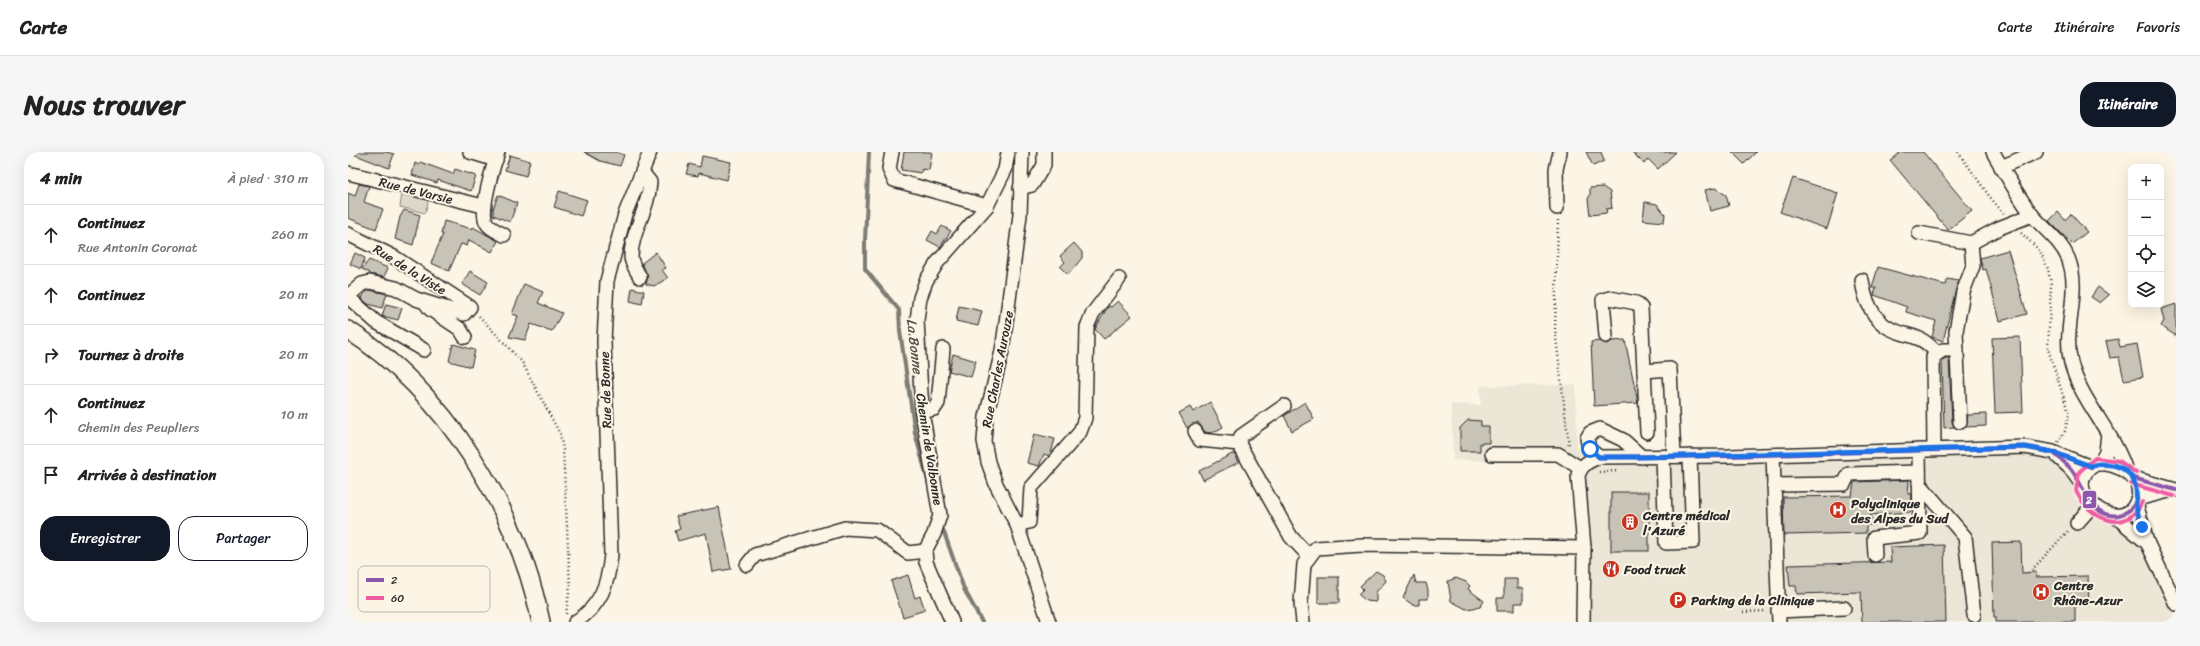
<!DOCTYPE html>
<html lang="fr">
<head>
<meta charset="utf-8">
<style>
  :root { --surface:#fff; --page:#f6f6f6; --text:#222; --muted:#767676; --line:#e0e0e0; --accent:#111827 }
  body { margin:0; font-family:Sriracha,sans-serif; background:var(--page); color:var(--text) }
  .controls { position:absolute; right:12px; top:12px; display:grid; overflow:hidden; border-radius:8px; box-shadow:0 4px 16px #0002 }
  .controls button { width:36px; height:36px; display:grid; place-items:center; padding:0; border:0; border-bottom:1px solid var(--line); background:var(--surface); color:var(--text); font:20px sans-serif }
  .stop { position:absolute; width:12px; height:12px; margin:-9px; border:3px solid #1a73e8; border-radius:50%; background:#fff }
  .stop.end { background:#1a73e8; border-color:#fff; box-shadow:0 1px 4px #0008 }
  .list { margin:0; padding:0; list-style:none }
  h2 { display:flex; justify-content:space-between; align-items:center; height:52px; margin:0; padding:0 16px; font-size:17px }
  h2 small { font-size:13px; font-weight:400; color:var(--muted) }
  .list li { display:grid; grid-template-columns:26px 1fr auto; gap:12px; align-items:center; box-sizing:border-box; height:60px; padding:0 16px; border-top:1px solid var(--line) }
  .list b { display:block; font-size:15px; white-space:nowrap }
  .list p { margin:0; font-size:13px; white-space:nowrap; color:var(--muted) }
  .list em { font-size:13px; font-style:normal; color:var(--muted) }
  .actions { display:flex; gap:8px; padding:12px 16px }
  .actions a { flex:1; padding:9px 0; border:1px solid var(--accent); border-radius:16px; text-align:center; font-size:14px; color:var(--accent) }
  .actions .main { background:var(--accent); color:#fff }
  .icon { flex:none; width:22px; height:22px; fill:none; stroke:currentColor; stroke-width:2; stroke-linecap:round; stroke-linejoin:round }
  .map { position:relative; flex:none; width:1828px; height:470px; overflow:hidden; border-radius:16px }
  header { display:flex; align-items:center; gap:24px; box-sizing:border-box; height:56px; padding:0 20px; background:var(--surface); border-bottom:1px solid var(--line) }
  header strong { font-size:19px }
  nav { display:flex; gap:22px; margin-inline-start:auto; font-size:14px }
  .intro { display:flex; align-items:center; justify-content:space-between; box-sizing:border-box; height:96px; padding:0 24px }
  h1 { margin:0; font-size:28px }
  .button { padding:10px 18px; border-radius:16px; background:var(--accent); color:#fff; font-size:14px; font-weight:700 }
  main { display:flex; gap:24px; padding:0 24px }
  aside { flex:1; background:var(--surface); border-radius:16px; box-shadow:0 4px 16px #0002 }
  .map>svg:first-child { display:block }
</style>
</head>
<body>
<header>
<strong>Carte</strong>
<nav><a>Carte</a><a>Itinéraire</a><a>Favoris</a></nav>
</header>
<div class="intro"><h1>Nous trouver</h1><a class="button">Itinéraire</a></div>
<main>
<aside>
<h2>4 min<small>À pied · 310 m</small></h2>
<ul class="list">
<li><svg class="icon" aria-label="ahead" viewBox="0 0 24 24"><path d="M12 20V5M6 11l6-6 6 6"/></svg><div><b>Continuez</b><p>Rue Antonin Coronat</p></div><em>260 m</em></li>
<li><svg class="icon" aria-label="ahead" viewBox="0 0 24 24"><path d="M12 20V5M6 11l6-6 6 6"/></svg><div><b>Continuez</b></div><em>20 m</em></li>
<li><svg class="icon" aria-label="right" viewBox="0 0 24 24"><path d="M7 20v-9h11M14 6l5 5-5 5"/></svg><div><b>Tournez à droite</b></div><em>20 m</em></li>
<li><svg class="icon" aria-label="ahead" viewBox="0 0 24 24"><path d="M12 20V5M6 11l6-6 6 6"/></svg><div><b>Continuez</b><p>Chemin des Peupliers</p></div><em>10 m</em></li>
<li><svg class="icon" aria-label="arrive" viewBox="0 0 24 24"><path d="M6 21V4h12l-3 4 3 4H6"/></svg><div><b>Arrivée à destination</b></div></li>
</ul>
<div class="actions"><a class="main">Enregistrer</a><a>Partager</a></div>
</aside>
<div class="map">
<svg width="1828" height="470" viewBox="0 0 1828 470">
  <rect width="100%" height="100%" fill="#fcf5e5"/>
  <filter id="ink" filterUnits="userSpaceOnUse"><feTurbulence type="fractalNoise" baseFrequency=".025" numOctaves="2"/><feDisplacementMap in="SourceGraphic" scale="8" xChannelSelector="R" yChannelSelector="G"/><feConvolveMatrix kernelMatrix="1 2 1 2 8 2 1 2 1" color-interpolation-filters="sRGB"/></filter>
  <g filter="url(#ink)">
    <path fill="#ece6d7" d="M 1228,233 L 1229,295 L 1247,314 L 1677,300 L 1707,307 L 1723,326 L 1735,350 L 1750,365 L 1768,371 L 1784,383 L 1799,403 L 1828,470 L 1243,470 L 1235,331 L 1215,310 L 1105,308 L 1103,252 L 1133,253 L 1132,234 Z"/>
    <path fill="#ded8ca" stroke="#84827a" d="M 54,41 L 81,47 L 77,61 L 52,55 Z"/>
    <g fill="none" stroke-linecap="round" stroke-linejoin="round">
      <g stroke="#7d7b74" stroke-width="4">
        <path d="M 521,0 L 517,88 L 517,117 L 551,158 L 552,179 L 567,281 L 580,329"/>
        <path d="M 593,372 L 616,437 L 634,470"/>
      </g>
    </g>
    <g fill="#c8c3b7" stroke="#2b2b2b">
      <path d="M 0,0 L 38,0 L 46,2 L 41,16 Z"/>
      <path d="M 236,0 L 268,0 L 276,3 L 272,14 L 252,9 Z"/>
      <path d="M 556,0 L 584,0 L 581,18 L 574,17 L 573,21 L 553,18 Z"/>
      <path d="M 1238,0 L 1253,0 L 1256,9 L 1245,14 Z"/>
      <path d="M 1284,0 L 1328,0 L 1310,17 L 1300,7 L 1296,12 Z"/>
      <path d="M 1384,0 L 1408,0 L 1396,12 Z"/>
      <path d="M 1553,0 L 1575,0 L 1624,59 L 1600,78 L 1542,8 Z"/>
      <path d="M 162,3 L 182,9 L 178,24 L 157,18 Z"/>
      <path d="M 354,4 L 383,10 L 379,28 L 351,21 L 350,24 L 338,22 L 341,12 L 352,15 Z"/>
      <path d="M 72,10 L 105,22 L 107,17 L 128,24 L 123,39 L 90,28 L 89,31 L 64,23 L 67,11 L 71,13 Z"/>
      <path d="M 1445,26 L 1490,41 L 1479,77 L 1432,60 Z"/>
      <path d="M 11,32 L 21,34 L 16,50 L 35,57 L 28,77 L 0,66 L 0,41 L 7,44 Z"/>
      <path d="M 1255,35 L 1262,40 L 1264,56 L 1258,57 L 1259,61 L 1242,63 L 1240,47 L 1242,43 L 1242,36 Z"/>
      <path d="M 1367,36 L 1378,43 L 1381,54 L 1362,59 L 1357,38 Z"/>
      <path d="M 211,39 L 239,48 L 233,64 L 206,55 Z"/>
      <path d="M 150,43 L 169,51 L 162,70 L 145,63 L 145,57 Z"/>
      <path d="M 1297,50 L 1309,52 L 1317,62 L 1316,70 L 1295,68 Z"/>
      <path d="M 56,58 L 72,63 L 65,93 L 47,87 L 52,65 Z"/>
      <path d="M 1710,60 L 1717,68 L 1723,62 L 1739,80 L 1724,92 L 1701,69 Z"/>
      <path d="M 96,69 L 124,77 L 125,75 L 150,89 L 144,100 L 121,88 L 119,94 L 113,92 L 101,119 L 83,111 L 95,82 L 93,82 Z"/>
      <path d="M 594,74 L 603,79 L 592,95 L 579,88 L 584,79 L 589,82 Z"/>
      <path d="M 726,91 L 734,100 L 734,106 L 720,123 L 712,115 L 717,110 L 712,104 Z"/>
      <path d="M 1660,98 L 1679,162 L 1652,169 L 1638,117 L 1635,118 L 1632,106 Z"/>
      <path d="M 308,100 L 318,116 L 314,118 L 320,126 L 306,134 L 298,132 L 300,125 L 294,111 Z"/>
      <path d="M 7,101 L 17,106 L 13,117 L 2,112 Z"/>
      <path d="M 21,108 L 40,116 L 36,125 L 21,122 L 22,121 L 14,117 Z"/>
      <path d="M 1530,115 L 1597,133 L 1599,127 L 1610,129 L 1595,189 L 1584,185 L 1588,169 L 1558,160 L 1559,155 L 1526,143 L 1528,136 L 1524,136 Z"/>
      <path d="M 122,119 L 140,130 L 132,143 L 114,132 Z"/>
      <path d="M 176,132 L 195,140 L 190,151 L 214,161 L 204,179 L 183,172 L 177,188 L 161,185 L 170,164 L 164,162 Z"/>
      <path d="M 1750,135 L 1761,143 L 1752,151 L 1743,145 Z"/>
      <path d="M 284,136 L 296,139 L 294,152 L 282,149 Z"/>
      <path d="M 22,138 L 39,142 L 34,156 L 20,152 L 14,147 L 16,141 Z"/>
      <path d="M 770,149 L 784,164 L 756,187 L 747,177 L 759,156 L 762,154 L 763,155 Z"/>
      <path d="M 38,152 L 54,156 L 50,168 L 34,164 Z"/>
      <path d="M 1828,152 L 1828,184 L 1813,174 L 1816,169 L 1813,157 Z"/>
      <path d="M 611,154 L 634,159 L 630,174 L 608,169 Z"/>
      <path d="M 1672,185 L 1675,260 L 1647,261 L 1644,186 Z"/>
      <path d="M 1770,187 L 1772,195 L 1789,192 L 1795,225 L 1776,228 L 1771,205 L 1762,206 L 1758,189 Z"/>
      <path d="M 1277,188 L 1290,251 L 1246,254 L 1243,190 L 1252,189 L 1258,192 L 1264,189 Z"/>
      <path d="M 105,192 L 127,198 L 123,215 L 101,209 Z"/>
      <path d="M 605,202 L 628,209 L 623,225 L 601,219 Z"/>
      <path d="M 1598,206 L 1601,206 L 1604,270 L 1606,275 L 1596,276 L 1594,208 Z"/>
      <path d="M 862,250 L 875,275 L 864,281 L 857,280 L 850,270 L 839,276 L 831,261 L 842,255 L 845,260 Z"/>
      <path d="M 957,250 L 966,267 L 944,279 L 936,264 Z"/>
      <path d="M 1638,262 L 1638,274 L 1618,275 L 1620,263 Z"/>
      <path d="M 1120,268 L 1133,269 L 1133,274 L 1141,274 L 1141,291 L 1132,291 L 1132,299 L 1112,299 L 1112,276 Z"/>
      <path d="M 686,282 L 707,287 L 703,301 L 701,304 L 696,302 L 691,314 L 679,311 Z"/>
      <path d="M 886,301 L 891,310 L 855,328 L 851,319 Z"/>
      <path d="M 1561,328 L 1560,342 L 1564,342 L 1563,360 L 1522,363 L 1527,373 L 1518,373 L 1518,381 L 1436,383 L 1435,345 L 1504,344 L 1506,330 Z"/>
      <rect x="1263" y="340" width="38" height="59"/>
      <path d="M 371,355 L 383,417 L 365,420 L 358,381 L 330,389 L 327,379 L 332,377 L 328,364 Z"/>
      <path d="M 1673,390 L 1674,421 L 1688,420 L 1688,425 L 1740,424 L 1741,453 L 1727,454 L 1727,470 L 1648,470 L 1648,465 L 1646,465 L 1644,391 Z"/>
      <path d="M 1596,393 L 1598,470 L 1514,470 L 1513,440 L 1449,442 L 1448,434 L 1442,434 L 1440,413 L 1543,410 L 1542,395 Z"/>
      <path d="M 1028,419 L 1035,423 L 1038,429 L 1028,440 L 1028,450 L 1018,449 L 1010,442 L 1015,437 L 1012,434 Z"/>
      <path d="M 560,423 L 567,446 L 572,444 L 577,458 L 555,465 L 543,429 Z"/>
      <path d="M 1066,423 L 1068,431 L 1078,431 L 1080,438 L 1080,447 L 1071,447 L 1071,453 L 1065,453 L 1055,446 Z"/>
      <rect x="970" y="425" width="21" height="26"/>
      <path d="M 1108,426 L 1118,430 L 1122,434 L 1120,437 L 1136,449 L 1132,455 L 1118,457 L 1103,449 L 1100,429 Z"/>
      <path d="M 1156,427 L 1169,427 L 1169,436 L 1175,436 L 1175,451 L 1166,451 L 1166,459 L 1149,459 L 1149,446 L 1156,446 Z"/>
    </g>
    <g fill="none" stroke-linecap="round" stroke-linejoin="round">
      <defs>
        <g id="minor">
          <path d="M 122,0 L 148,8"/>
          <path d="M 150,0 C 145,15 132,57 138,70 C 142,77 149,79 156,83"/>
          <path d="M 544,0 L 541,17 L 546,28 L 639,54"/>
          <path d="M 674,0 L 672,63 L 659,163 L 654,199 L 638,265 L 636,289 L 640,310 L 648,332 L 669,373 L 701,470"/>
          <path d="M 1645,0 C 1657,21 1670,45 1685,64 C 1697,78 1713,89 1720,106 C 1734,140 1714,176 1723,211 C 1733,250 1766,280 1778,319"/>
          <path d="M 1653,15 L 1688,0"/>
          <path d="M 0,21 L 135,54"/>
          <path d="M 672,36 L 684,33 L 696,13 L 696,0"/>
          <path d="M 1209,56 L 1208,17 L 1212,0"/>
          <path d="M 1571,81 L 1623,91 L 1651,76 L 1684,63"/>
          <path d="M 0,82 L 46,105 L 122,155 L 116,162 L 68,147 L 48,136 L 22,130 L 14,132 L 0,144"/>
          <path d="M 292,125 C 289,119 283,111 283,105 C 283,80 301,57 302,30 L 294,20"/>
          <path d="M 1514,128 C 1516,146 1525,169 1543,177 C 1565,187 1571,181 1589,201"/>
          <path d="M 0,145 L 28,170 L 76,198"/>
          <path d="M 79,153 L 82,157 L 112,177 L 117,185"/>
          <path d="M 1258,184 L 1255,148 L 1262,146 L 1288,151 L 1293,156 L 1299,280"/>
          <path d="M 1296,219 L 1322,217 L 1326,304"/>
          <path d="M 936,254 L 893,284 L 891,292 L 943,385 L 961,404"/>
          <path d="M 574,260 L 586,257 L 590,251 L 595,197"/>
          <path d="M 1612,270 L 1608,179 L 1615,140 L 1625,114 L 1623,91"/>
          <path d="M 847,279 L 852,288 L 891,292"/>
          <path d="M 1586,297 L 1585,205 L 1595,198 L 1609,198"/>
          <path d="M 1144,302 L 1210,302 L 1232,316"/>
          <path d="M 1425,303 L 1431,470"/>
          <path d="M 1251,305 L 1241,297 L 1239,286 L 1242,281 L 1252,277 L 1275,288 L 1294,305"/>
          <path d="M 1315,305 L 1318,391 L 1345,390 L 1342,304"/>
          <path d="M 1710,305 L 1722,316 L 1734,333"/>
          <path d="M 1748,312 C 1767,309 1800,326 1788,351 C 1771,387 1706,335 1748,312 Z"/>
          <path d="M 1752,312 L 1758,300 L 1760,281"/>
          <path d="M 1785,326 L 1828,338"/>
          <path d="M 1571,331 L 1617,385 L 1626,463"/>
          <path d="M 1426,333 L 1496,332 L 1501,322 L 1571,320"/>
          <path d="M 1789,347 L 1825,338"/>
          <path d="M 1788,351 L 1799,390 L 1828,452"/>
          <path d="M 1766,363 L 1797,389"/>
          <path d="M 1729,371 L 1745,353"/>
          <path d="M 669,373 L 681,370 L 683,336 L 732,280 L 737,266 L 739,175 L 745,161 L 771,127"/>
          <path d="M 1527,403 L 1526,386 L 1572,381 L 1571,298"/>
          <path d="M 399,413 L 407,403 L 497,376 L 529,378 L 560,401 L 577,399"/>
          <path d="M 1430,459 L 1496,456"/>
          <path d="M 227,470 C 253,454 260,432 263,403 L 256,189 L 259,129 L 277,62 L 302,0"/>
          <path d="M 604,470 L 578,410 L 577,399 L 586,382 L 592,363 L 574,260 L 569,168 L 572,146 L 578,129 L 589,111 L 639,54 L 657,18 L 660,0"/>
          <path d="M 955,470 L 953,451 L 956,412 L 968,396 L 1014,393 L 1236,396"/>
          <path d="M 1235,470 L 1236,396 L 1230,323 C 1234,312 1241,309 1251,305 L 1381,304 L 1677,295 L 1705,300 L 1743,315"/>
        </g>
        <path id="major" d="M 0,178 C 97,240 170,358 193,470"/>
      </defs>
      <use href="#minor" stroke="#2b2b2b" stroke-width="16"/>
      <use href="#major" stroke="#2b2b2b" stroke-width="20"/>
      <g stroke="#2b2b2b" stroke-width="2.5" stroke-dasharray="1 3" stroke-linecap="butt">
        <path d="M 1610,0 L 1642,45 L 1656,62"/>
        <path d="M 1210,68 L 1207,177 L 1221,294"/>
        <path d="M 1673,81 L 1692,99 L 1700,117 L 1703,132 L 1700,197 L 1721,262 L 1717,279 L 1710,290"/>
        <path d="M 131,164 L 174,210 L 212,282 L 215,297 L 222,434 L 218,462"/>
        <path d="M 1251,320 L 1270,319"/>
        <path d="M 1681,421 L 1720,379"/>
        <path d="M 1395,460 L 1418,459"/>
      </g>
      <use href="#minor" stroke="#fcf5e5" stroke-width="13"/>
      <use href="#major" stroke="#fcf5e5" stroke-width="17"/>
      <defs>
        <g id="bus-1">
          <path d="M 1705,300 C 1711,306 1718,311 1723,317 C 1736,334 1744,368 1771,363 C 1780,361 1786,355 1789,347"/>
          <path d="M 1251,305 L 1381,304 L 1677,295 L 1705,300 L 1743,315"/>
          <path d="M 1785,326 L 1828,338"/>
        </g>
        <g id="bus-2">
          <path d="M 1788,321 L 1771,309 L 1747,306 L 1731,320 L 1728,339 C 1741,367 1778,384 1794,350"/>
          <path d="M 1783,332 L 1826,344"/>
        </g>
      </defs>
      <use href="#bus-1" stroke="#fcf5e5" stroke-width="7"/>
      <use href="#bus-2" stroke="#fcf5e5" stroke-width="7"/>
      <use href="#bus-1" stroke="#8c57ac" stroke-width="4"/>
      <use href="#bus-2" stroke="#f05ca2" stroke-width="4"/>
    </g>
  </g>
  <g fill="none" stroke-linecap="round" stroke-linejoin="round" filter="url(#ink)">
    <path stroke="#1a73e8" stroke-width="5" d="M 1242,297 L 1251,305 L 1294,305 L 1677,295 L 1704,300 L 1743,314 C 1750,311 1757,312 1765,313 C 1785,318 1790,332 1788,351 C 1788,358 1792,368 1794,375"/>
  </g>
  <defs>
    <symbol id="hospital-disc" viewBox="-11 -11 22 22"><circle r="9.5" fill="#c8321e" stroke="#fcf5e5"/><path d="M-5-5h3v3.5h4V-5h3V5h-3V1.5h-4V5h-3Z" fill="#fff"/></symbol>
    <symbol id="building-disc" viewBox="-11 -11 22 22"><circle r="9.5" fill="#c8321e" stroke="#fcf5e5"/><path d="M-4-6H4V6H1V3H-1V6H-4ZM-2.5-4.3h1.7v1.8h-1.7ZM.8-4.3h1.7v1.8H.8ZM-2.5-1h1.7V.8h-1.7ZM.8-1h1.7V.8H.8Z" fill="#fff"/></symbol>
    <symbol id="restaurant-disc" viewBox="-11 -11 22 22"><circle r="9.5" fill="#c8321e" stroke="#fcf5e5"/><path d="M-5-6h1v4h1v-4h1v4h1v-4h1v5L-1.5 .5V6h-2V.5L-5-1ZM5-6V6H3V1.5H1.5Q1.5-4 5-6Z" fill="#fff"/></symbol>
    <symbol id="parking-disc" viewBox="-11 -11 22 22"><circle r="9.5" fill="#c8321e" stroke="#fcf5e5"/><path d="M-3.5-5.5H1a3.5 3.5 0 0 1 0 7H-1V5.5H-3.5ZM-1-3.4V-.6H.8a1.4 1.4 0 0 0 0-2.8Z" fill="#fff"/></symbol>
  </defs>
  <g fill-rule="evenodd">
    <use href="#hospital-disc" x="1480" y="348" width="20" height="20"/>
    <use href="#building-disc" x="1272" y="360" width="20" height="20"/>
    <use href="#restaurant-disc" x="1253" y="407" width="20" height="20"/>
    <use href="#hospital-disc" x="1683" y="430" width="20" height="20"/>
    <use href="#parking-disc" x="1320" y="438" width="20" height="20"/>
  </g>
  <g text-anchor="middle" stroke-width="4" stroke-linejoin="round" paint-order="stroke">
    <g font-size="13" fill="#2b2b2b" stroke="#fcf5e5">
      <text transform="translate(68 38) rotate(14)" y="5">Rue de Varsie</text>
      <text transform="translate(62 117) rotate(32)" y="5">Rue de la Viste</text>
      <text transform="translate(649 217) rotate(-79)" y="5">Rue Charles Aurouze</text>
      <text transform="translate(257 238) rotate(-92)" y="5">Rue de Bonne</text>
      <text transform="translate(582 297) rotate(81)" y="5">Chemin de Valbonne</text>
    </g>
    <g font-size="13" font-weight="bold" fill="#2b2b2b" stroke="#fcf5e5" text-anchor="start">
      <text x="1503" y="356">Polyclinique<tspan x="1503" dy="15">des Alpes du Sud</tspan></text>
      <text x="1295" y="368">Centre médical<tspan x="1295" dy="15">l'Azuré</tspan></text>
      <text x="1276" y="422">Food truck</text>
      <text x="1706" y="438">Centre<tspan x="1706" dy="15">Rhône-Azur</tspan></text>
      <text x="1343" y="453">Parking de la Clinique</text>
    </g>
    <g font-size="14" font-style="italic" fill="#545350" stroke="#fcf5e5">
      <text transform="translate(567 194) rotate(83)" y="5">La Bonne</text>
    </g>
  </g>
  <rect x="10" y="414" width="132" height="46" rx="6" fill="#fcf5e5" stroke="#bdb8ad" stroke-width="1"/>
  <rect x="18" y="426" width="18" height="4" fill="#8c57ac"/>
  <rect x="18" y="444" width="18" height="4" fill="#f05ca2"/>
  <g font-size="11" fill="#2b2b2b">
    <text x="43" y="432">2</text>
    <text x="43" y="450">60</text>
  </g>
  <rect stroke="#fcf5e5" stroke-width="1.5" x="1734" y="338" width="15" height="19" rx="4" fill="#8c57ac"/>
  <g font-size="11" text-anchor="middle" font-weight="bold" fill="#fff">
    <text x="1741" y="352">2</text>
  </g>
</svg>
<div class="controls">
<button>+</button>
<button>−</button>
<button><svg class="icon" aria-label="locate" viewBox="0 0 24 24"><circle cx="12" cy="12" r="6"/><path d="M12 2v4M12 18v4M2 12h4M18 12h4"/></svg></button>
<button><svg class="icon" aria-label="layers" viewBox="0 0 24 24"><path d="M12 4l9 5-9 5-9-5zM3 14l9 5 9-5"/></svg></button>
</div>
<div class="stop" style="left:1242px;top:297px"></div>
<div class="stop end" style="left:1794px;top:375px"></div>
</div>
</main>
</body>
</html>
